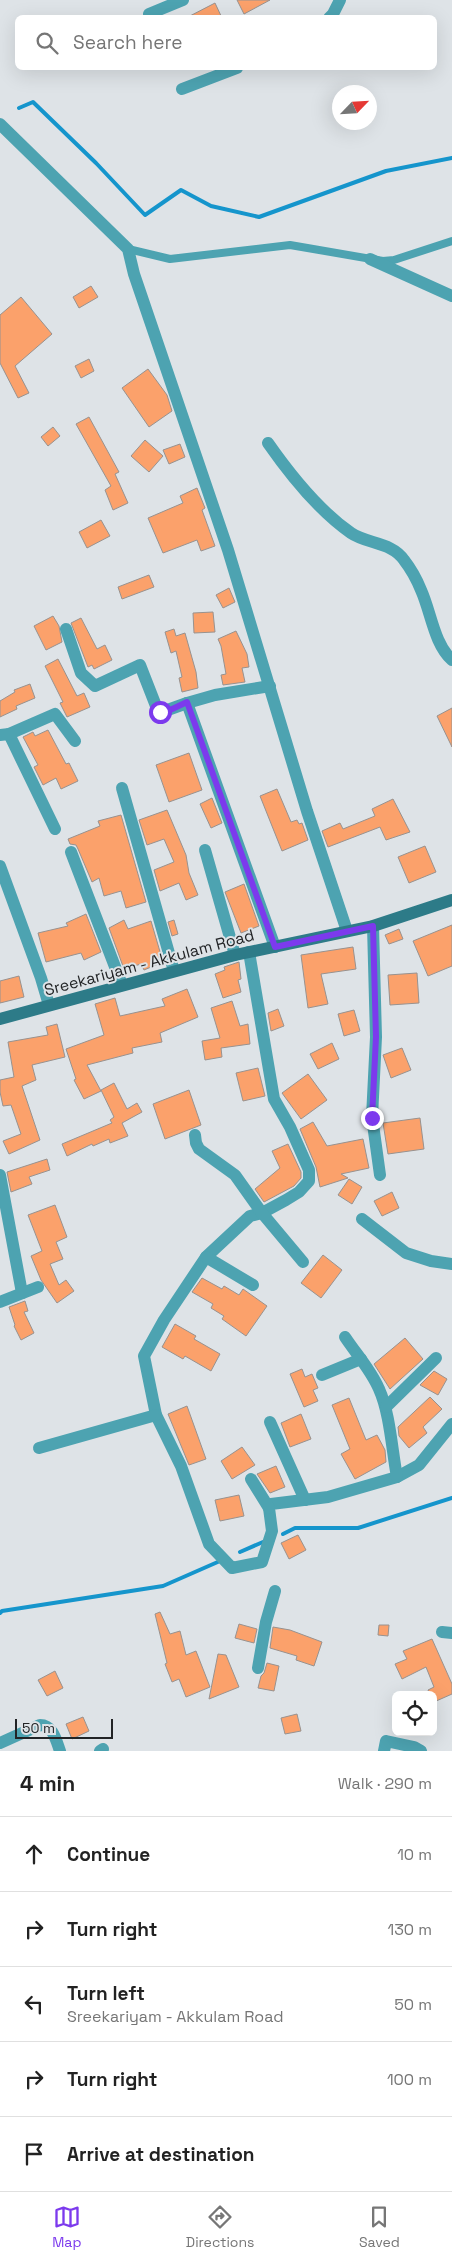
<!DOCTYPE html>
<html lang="en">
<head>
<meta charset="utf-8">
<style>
  :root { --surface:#fff; --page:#f2f2f2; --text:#222; --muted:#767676; --line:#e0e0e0; --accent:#7c3aed }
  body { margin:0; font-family:"Space Grotesk",sans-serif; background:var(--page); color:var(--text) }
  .controls { position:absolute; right:15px; bottom:15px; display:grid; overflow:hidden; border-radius:8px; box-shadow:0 5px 20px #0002 }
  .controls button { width:45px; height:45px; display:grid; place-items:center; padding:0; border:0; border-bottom:1px solid var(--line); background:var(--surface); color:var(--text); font:25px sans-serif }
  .compass { position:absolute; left:332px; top:85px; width:45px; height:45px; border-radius:50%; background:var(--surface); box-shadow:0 5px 20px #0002; rotate:65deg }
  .scale { position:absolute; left:15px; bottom:12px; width:98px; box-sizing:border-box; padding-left:5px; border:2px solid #222426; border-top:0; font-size:14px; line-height:18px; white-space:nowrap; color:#222426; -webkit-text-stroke:4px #dee3e7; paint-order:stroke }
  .stop { position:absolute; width:15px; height:15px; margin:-11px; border:4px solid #7c3aed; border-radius:50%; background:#fff }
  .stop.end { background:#7c3aed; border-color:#fff; box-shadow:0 1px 5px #0008 }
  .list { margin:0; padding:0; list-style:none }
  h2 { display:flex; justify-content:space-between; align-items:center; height:65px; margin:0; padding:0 20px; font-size:21px }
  h2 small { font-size:16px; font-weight:400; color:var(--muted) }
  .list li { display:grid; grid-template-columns:32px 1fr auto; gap:15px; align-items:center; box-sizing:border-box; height:75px; padding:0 20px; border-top:1px solid var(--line) }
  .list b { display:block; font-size:19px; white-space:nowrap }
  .list p { margin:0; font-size:16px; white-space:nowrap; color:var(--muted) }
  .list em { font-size:16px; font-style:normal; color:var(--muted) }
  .icon { flex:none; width:28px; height:28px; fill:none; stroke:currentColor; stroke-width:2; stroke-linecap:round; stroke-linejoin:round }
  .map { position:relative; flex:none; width:452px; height:1751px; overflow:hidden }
  .search { position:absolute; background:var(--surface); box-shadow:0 5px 20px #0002; left:15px; right:15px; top:15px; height:55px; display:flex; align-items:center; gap:12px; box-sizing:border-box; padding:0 18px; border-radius:8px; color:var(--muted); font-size:19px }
  .sheet { height:440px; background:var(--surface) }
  nav { display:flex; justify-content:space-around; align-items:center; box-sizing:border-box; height:70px; border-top:1px solid var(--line); background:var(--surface); font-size:14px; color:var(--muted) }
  nav a { display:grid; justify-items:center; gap:2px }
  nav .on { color:var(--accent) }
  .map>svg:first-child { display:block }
</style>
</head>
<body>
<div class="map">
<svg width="452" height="1751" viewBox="0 0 452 1751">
  <rect width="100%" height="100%" fill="#dee3e7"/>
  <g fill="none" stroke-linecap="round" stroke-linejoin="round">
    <g stroke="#1595cc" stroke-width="4">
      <path d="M 19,108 L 33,102 L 96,163 L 145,215 L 181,190 L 211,206 L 259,217 L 386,171 L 452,158"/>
      <path d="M 283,1534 L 295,1528 L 358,1528 L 452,1498"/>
      <path d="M 240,1552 L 263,1542"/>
      <path d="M 0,1613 L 2,1611 L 163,1586 L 220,1561"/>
    </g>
  </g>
  <g fill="#fba16b" stroke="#98928f">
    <path d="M 237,0 L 270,0 L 244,14 Z"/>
    <path d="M 215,3 L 222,18 L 186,18 Z"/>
    <path d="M 91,286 L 98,297 L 79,308 L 73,297 Z"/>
    <path d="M 21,297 L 52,334 L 15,366 L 29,393 L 18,398 L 0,363 L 0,315 Z"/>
    <path d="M 89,359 L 94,371 L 81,378 L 75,366 Z"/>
    <path d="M 148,369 L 167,395 L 172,411 L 149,427 L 122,388 Z"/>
    <path d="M 89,417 L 119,472 L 115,474 L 128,503 L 113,510 L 105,490 L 111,486 L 76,424 Z"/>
    <path d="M 53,427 L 60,436 L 48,446 L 41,437 Z"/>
    <path d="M 145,440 L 163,456 L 149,472 L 131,456 Z"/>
    <path d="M 180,444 L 185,457 L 169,464 L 163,450 Z"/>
    <path d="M 197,488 L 205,508 L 202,510 L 215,546 L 201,551 L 197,540 L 163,553 L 148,518 L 183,503 L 180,496 Z"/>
    <path d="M 101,520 L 110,536 L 87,548 L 79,532 Z"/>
    <path d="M 149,575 L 154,587 L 122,599 L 118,587 Z"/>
    <path d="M 229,588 L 235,602 L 223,608 L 216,595 Z"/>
    <path d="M 213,612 L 215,632 L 194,633 L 193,613 Z"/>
    <path d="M 53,616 L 59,626 L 62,642 L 46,650 L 34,626 Z"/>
    <path d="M 81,618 L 97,649 L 105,645 L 112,660 L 94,669 L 92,665 L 88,667 L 71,623 Z"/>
    <path d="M 174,629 L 176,636 L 185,633 L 196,672 L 198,688 L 182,692 L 179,678 L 182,677 L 176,651 L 171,653 L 165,632 Z"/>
    <path d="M 236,631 L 247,654 L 249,667 L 242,668 L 245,682 L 223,685 L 221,675 L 226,674 L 221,646 L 218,639 Z"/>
    <path d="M 58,659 L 77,696 L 84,693 L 90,707 L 67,717 L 60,703 L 63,702 L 45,666 Z"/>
    <path d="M 30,684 L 35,698 L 16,706 L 17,709 L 0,717 L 0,701 L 15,692 L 14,690 Z"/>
    <path d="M 452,708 L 452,747 L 437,716 Z"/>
    <path d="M 48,730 L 66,764 L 69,763 L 78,781 L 61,789 L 56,778 L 43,785 L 34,767 L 38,765 L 23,737 L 33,732 L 35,736 Z"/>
    <path d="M 189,753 L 202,790 L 169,802 L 156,765 Z"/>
    <path d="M 277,789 L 291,822 L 297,820 L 299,824 L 302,823 L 308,840 L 282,851 L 260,796 Z"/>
    <path d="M 212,798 L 222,823 L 211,828 L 200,804 Z"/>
    <path d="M 393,799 L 410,832 L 386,840 L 380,827 L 328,847 L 322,831 L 340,823 L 343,829 L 375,816 L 372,809 Z"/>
    <path d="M 167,810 L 186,855 L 189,873 L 198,895 L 186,900 L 179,883 L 160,891 L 154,870 L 174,862 L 164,839 L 147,845 L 139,820 Z"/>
    <path d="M 121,815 L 146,902 L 126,908 L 121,891 L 104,896 L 99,878 L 92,882 L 78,849 L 76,845 L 70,844 L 68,839 L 100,826 L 98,821 Z"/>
    <path d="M 425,846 L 436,872 L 409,883 L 398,857 Z"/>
    <path d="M 244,884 L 259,926 L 241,933 L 225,892 Z"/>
    <path d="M 86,914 L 101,952 L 84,960 L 81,953 L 46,962 L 38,933 L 68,926 L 66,923 Z"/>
    <path d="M 124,920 L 128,929 L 151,921 L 163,962 L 144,970 L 141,964 L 124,969 L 109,928 Z"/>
    <path d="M 174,920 L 178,934 L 172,936 L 168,922 Z"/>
    <path d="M 452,925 L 452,966 L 428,976 L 413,941 Z"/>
    <path d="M 399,929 L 403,939 L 389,944 L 385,935 Z"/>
    <path d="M 353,947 L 356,969 L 321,974 L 328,1004 L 308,1008 L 301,955 Z"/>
    <path d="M 239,962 L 241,979 L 238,980 L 241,992 L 223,998 L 215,974 L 225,970 L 224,967 Z"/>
    <path d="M 417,973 L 419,1003 L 390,1005 L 388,975 Z"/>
    <path d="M 19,976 L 24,997 L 0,1003 L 0,981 Z"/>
    <path d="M 187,989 L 198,1017 L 160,1033 L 162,1042 L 132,1048 L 133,1053 L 87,1065 L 101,1091 L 84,1099 L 74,1080 L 76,1079 L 66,1049 L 104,1035 L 95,1004 L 115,998 L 120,1016 L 165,1006 L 162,999 Z"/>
    <path d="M 232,1001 L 240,1026 L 248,1024 L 250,1044 L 221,1048 L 222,1057 L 205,1060 L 202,1041 L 220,1038 L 211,1008 Z"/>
    <path d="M 278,1009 L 284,1026 L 271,1031 L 268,1013 Z"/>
    <path d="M 354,1010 L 360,1031 L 344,1036 L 338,1014 Z"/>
    <path d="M 57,1024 L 65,1057 L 32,1065 L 36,1080 L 22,1086 L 40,1140 L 9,1154 L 3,1141 L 21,1134 L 11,1105 L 3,1106 L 0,1092 L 0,1080 L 14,1077 L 8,1042 L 48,1035 L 46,1027 Z"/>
    <path d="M 332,1043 L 339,1059 L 318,1069 L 310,1054 Z"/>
    <path d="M 402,1048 L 411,1070 L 391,1078 L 383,1055 Z"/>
    <path d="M 258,1068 L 265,1096 L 243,1101 L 236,1073 Z"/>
    <path d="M 308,1074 L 327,1100 L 301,1119 L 282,1093 Z"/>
    <path d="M 114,1083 L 127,1109 L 137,1103 L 142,1112 L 122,1123 L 128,1136 L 110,1143 L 109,1139 L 93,1146 L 92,1144 L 67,1156 L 62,1144 L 112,1123 L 110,1120 L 114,1117 L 101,1090 Z"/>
    <path d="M 189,1090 L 201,1125 L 165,1139 L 153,1104 Z"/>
    <path d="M 420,1118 L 424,1149 L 388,1154 L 383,1123 Z"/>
    <path d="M 313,1122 L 327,1146 L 363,1139 L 369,1168 L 341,1174 L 348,1178 L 320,1187 L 316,1167 L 300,1129 Z"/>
    <path d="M 288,1144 L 301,1172 L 301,1178 L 294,1186 L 264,1202 L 255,1189 L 280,1168 L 272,1151 Z"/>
    <path d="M 47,1159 L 50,1170 L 29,1177 L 32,1184 L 11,1192 L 7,1172 Z"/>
    <path d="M 349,1179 L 362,1187 L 352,1204 L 338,1195 Z"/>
    <path d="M 392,1192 L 399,1208 L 382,1216 L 374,1201 Z"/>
    <path d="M 55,1205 L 67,1237 L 56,1242 L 63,1259 L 50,1264 L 59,1285 L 66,1280 L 74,1291 L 57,1303 L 41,1280 L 31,1256 L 42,1251 L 28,1215 Z"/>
    <path d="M 323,1255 L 342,1270 L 321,1298 L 301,1283 Z"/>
    <path d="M 202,1278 L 222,1289 L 224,1286 L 239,1295 L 243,1289 L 267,1306 L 246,1336 L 222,1319 L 224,1316 L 211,1308 L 213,1304 L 192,1292 Z"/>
    <path d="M 25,1301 L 28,1311 L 24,1312 L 34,1333 L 21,1340 L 14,1326 L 15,1325 L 9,1307 Z"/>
    <path d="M 175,1324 L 196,1336 L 194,1339 L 220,1354 L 211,1371 L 185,1356 L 183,1359 L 162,1347 Z"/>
    <path d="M 405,1338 L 423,1359 L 390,1389 L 374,1364 Z"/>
    <path d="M 302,1369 L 305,1377 L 312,1374 L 318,1388 L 313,1390 L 318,1401 L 304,1407 L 290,1374 Z"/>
    <path d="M 434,1371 L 447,1379 L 438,1395 L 420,1385 Z"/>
    <path d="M 430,1397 L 442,1409 L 423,1427 L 427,1433 L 409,1448 L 399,1436 L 398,1427 Z"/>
    <path d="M 349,1398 L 366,1440 L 377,1435 L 385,1450 L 386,1462 L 355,1479 L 341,1454 L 350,1449 L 332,1405 Z"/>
    <path d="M 187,1406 L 206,1459 L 189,1465 L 168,1414 Z"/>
    <path d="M 301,1414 L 311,1439 L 290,1447 L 281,1423 Z"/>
    <path d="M 242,1447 L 255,1465 L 232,1479 L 221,1461 Z"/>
    <path d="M 276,1466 L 285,1487 L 270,1493 L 257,1474 Z"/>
    <path d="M 239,1495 L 244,1516 L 220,1521 L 215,1500 Z"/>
    <path d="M 298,1535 L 306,1550 L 289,1559 L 281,1543 Z"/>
    <path d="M 160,1612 L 170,1634 L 180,1631 L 186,1655 L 196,1651 L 210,1687 L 186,1697 L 179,1679 L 172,1682 L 165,1664 L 167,1663 L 155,1614 Z"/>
    <path d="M 239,1624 L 257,1629 L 254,1643 L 235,1638 Z"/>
    <path d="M 379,1625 L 389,1625 L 388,1636 L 378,1635 Z"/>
    <path d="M 273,1627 L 290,1630 L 322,1642 L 314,1666 L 296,1660 L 297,1656 L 270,1648 Z"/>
    <path d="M 432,1639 L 452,1684 L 452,1694 L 434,1702 L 433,1695 L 430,1695 L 428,1690 L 434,1687 L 426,1667 L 402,1679 L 395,1664 L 407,1659 L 403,1651 Z"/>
    <path d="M 218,1654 L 226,1655 L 239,1687 L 209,1699 Z"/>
    <path d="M 267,1663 L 279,1666 L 274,1691 L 258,1688 L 261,1676 L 264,1673 Z"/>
    <path d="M 55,1671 L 63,1688 L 47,1696 L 38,1680 Z"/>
    <path d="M 297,1714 L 301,1731 L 285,1734 L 281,1718 Z"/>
    <path d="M 83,1717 L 89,1731 L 72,1739 L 66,1724 Z"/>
  </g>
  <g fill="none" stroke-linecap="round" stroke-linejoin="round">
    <path stroke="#4da3b1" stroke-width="8" d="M 128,249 L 170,259 L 290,245 L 383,261 L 394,260 L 452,241"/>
    <g stroke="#4da3b1" stroke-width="12">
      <path d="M 149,14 L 183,0"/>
      <path d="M 329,18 L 333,14 L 340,0"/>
      <path d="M 182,89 L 237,68"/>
      <path d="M 0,124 L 128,249 L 134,274 L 228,550 L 307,811 L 347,931"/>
      <path d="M 370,259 L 452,296"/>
      <path d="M 268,443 C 291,476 318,510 351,533 C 367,544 392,542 404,560 C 411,569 417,580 421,590 C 431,612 434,644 452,660"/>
      <path d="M 66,629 L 81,673 L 95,686 L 140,665 L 156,706 L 162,712 L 187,703 L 215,695 L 270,686"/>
      <path d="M 187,703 L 275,947"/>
      <path d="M 9,734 L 55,829"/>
      <path d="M 0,735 L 9,734 L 55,714 L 75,741"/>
      <path d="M 122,788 L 174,971"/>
      <path d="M 205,850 L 235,955"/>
      <path d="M 71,852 L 122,985"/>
      <path d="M 0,866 L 41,978 L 49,1005"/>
      <path d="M 373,926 L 376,1037 L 372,1117 L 380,1175"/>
      <path d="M 249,952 L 274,1099 L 290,1127 L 309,1170 L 309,1181 L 299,1192 L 286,1200 L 262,1213 L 250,1216 L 206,1257 L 164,1320 L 144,1356 L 156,1415 L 181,1466 L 209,1544 L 232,1568 L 262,1562 L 272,1531 L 269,1508 L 271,1504 L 328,1497 L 397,1477 L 419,1465 L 452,1424"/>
      <path d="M 195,1135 L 196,1143 L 199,1149 L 235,1175 L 262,1213 L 303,1262"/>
      <path d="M 0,1175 L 22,1293"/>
      <path d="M 362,1219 L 406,1253 L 431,1261 L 452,1264"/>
      <path d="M 206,1257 L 253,1285"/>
      <path d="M 0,1302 L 38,1287"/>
      <path d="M 345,1337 C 357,1355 371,1370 379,1389 C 390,1413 392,1451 397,1477"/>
      <path d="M 322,1375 L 361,1359"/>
      <path d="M 386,1407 L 436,1358"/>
      <path d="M 270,1422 L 305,1500"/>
      <path d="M 39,1448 L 156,1415"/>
      <path d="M 251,1479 L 269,1508"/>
      <path d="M 442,1632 L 452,1633"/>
      <path d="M 258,1668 L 266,1622 L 275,1591"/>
      <path d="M 0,1743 L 40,1725 C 53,1725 56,1740 60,1751"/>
      <path d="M 100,1751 L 103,1749"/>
      <path d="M 384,1751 L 386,1741 L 414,1747 L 421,1751"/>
    </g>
    <path stroke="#2d7b88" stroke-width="12" d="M 0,1019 L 235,955 L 373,926 L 452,900"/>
  </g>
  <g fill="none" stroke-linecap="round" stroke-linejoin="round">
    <path stroke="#7c3aed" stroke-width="6" d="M 160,712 L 168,711 L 187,702 L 275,947 L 373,926 L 376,1037 L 372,1118"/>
  </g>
  <g text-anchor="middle" stroke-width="4" stroke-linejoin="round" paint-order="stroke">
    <g font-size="16" fill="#222426" stroke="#dee3e7">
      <text transform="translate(149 962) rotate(-15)" y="6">Sreekariyam - Akkulam Road</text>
    </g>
  </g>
</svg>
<div class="controls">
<button><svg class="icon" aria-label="locate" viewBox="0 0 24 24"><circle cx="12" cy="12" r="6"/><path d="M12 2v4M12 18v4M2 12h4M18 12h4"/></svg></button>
</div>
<svg class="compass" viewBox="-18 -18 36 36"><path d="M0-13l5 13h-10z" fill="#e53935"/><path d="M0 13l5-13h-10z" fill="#767676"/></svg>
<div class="scale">50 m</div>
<div class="stop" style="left:160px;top:712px"></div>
<div class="stop end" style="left:372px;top:1118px"></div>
<div class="search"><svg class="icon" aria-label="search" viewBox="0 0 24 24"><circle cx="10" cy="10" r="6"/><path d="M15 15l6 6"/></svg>Search here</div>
</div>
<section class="sheet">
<h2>4 min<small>Walk · 290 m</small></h2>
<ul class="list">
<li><svg class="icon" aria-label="ahead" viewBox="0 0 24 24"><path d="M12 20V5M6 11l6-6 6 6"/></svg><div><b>Continue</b></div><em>10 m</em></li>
<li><svg class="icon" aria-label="right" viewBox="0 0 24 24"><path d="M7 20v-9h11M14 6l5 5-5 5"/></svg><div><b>Turn right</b></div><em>130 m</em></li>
<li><svg class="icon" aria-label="left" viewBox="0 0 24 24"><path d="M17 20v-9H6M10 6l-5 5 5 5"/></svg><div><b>Turn left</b><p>Sreekariyam - Akkulam Road</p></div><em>50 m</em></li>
<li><svg class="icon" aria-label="right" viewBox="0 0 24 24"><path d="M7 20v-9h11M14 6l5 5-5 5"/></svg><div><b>Turn right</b></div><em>100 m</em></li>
<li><svg class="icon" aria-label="arrive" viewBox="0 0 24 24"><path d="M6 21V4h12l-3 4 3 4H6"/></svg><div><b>Arrive at destination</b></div></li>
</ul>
</section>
<nav>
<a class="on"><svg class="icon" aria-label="map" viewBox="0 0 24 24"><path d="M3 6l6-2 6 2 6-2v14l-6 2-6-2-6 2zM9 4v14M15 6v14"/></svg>Map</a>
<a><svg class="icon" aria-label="directions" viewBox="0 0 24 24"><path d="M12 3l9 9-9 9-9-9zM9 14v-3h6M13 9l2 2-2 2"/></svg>Directions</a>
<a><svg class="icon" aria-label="saved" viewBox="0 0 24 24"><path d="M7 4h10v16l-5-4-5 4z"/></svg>Saved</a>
</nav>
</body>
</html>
